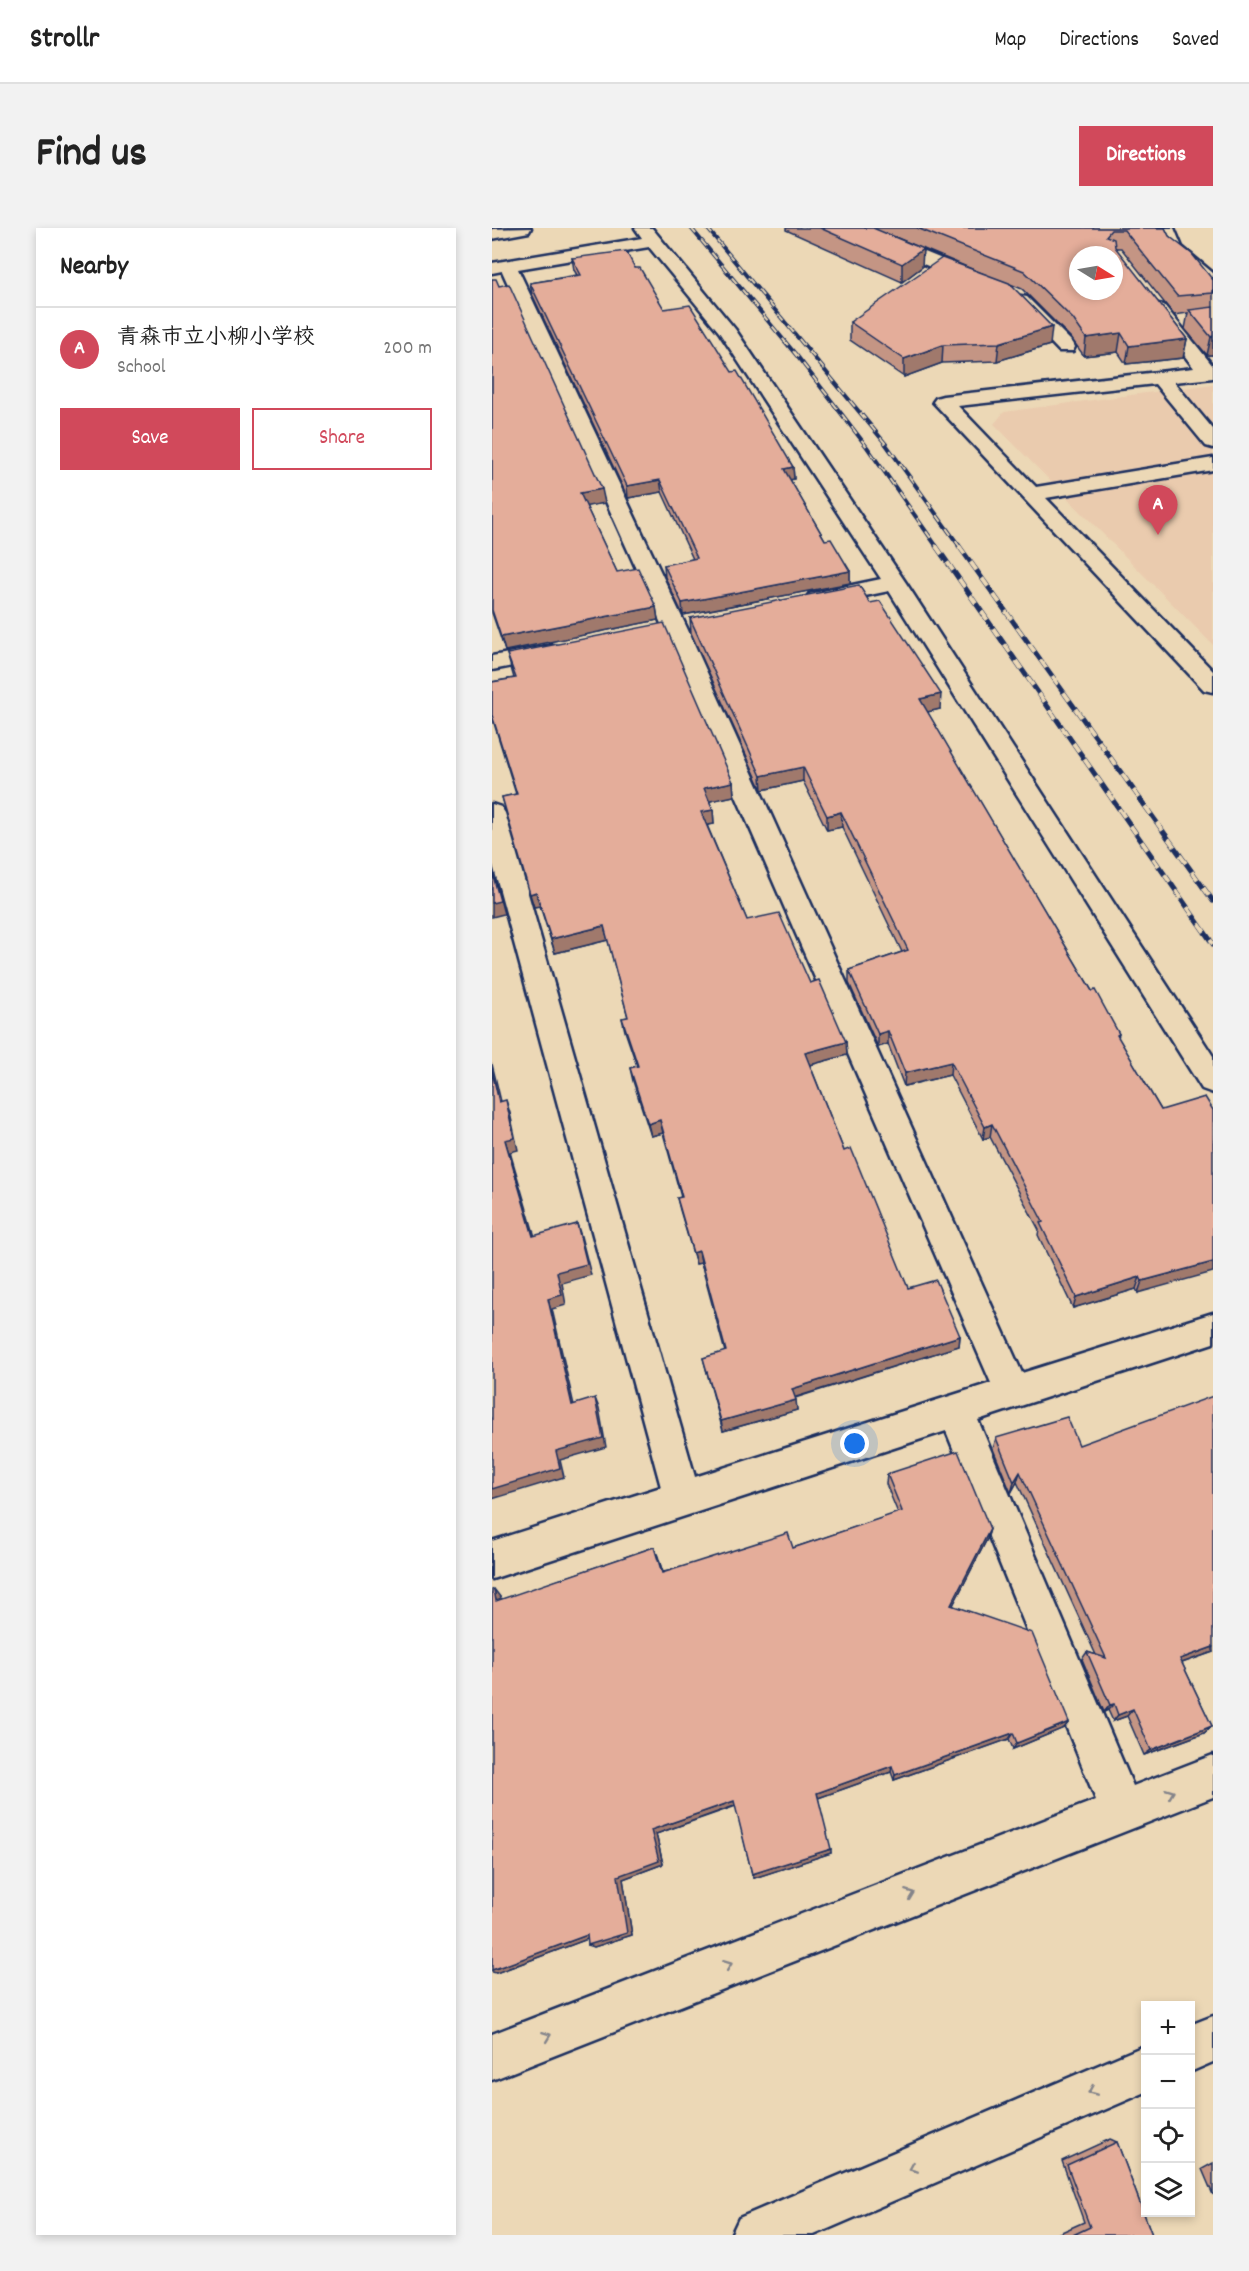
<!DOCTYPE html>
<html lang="en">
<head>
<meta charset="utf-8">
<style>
  :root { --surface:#fff; --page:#f2f2f2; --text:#222; --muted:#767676; --line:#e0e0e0; --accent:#d1495b }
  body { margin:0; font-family:Dekko,"Klee One",sans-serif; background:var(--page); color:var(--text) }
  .controls { position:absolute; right:18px; bottom:18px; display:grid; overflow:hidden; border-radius:0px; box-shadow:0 3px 9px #0003 }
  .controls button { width:54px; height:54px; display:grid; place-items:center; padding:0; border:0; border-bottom:2px solid var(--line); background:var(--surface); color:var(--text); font:30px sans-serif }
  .compass { position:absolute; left:577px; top:18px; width:54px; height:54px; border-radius:50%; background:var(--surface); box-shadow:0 3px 9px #0003; rotate:101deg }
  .you { position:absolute; left:363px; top:1216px; width:21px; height:21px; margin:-15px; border:4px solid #fff; border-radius:50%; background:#1a73e8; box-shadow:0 0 0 9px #1a73e833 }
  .badge { display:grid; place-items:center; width:39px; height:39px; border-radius:50%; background:var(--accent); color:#fff; font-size:20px; font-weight:700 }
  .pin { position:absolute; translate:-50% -50px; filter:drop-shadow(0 2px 3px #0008) }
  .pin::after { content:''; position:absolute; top:32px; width:21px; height:18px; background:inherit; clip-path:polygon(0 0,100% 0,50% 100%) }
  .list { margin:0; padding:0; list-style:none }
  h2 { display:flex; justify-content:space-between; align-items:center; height:78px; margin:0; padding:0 24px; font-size:26px }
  h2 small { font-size:20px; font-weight:400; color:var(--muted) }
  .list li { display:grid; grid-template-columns:39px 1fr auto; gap:18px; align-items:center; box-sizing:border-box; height:84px; padding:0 24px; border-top:2px solid var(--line) }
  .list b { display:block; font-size:22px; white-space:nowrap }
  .list p { margin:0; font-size:20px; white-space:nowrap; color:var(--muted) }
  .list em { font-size:20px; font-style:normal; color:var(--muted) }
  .actions { display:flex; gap:12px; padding:18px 24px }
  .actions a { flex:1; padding:14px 0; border:2px solid var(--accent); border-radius:0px; text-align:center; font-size:21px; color:var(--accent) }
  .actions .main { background:var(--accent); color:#fff }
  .icon { flex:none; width:33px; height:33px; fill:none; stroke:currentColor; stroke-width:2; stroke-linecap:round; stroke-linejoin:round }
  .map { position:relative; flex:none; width:721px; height:2007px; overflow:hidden; border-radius:0px }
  header { display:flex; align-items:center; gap:36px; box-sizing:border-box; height:84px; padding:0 30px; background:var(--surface); border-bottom:2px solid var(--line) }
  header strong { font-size:28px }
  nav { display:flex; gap:33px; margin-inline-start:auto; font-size:21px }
  .intro { display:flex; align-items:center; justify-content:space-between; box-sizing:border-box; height:144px; padding:0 36px }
  h1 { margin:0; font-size:42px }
  .button { padding:15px 27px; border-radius:0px; background:var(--accent); color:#fff; font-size:21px; font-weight:700 }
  main { display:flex; gap:36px; padding:0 36px }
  aside { flex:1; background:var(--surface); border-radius:0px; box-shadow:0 3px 9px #0003 }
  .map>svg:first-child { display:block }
</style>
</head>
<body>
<header>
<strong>Strollr</strong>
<nav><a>Map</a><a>Directions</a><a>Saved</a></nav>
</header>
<div class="intro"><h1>Find us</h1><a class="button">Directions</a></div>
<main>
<aside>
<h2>Nearby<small></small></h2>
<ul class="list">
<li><span class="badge">A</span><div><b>青森市立小柳小学校</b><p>School</p></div><em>200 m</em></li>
</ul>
<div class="actions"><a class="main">Save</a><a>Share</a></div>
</aside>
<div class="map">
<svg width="721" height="2007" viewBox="0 0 721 2007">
  <rect width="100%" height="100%" fill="#ecd8b6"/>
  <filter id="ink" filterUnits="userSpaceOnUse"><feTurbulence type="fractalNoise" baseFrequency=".0167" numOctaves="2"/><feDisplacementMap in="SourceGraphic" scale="12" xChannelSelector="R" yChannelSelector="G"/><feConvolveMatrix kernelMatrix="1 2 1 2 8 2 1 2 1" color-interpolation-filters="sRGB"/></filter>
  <g filter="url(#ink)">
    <path fill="#eacbae" d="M 721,156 L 721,417 L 502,196 L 512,184 Z"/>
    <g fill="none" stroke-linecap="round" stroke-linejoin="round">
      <defs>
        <g id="minor">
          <path d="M 39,0 L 37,4 L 0,11 L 0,1 Z"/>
          <path d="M 143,0 L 160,0 L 243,101 L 414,355 L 721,828 L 721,865 L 710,861 L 397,363 L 325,378 L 317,376 L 314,371 L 317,366 L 389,351 L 227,104 L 157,19 L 26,41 L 195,400 L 530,1145 L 721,1085 L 721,1115 L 486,1192 L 641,1558 L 721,1527 L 721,1569 L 0,1852 L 0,1806 L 604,1572 L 454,1203 L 0,1351 L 0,1313 L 169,1259 L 0,633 L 0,576 L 9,579 L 13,585 L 203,1249 L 499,1155 L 171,400 L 10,43 L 0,45 L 0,35 L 150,10 Z"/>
          <path d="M 352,0 L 374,0 L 489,47 L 492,51 L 489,55 L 477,55 L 354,4 Z"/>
          <path d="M 666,0 L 682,0 L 690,19 L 721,45 L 721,63 L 715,62 L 709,52 L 676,25 Z"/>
          <path d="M 529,68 L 535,69 L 581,115 L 583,119 L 581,123 L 567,123 L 523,77 L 520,73 L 523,69 Z"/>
          <path d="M 666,76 L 672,77 L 721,138 L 721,150 L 682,154 L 721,201 L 721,220 L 714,218 L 663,156 L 466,178 L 544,259 L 721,230 L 721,242 L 554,270 L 721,443 L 721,464 L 712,462 L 441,174 L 444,170 L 451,168 L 702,140 L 657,81 L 660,77 Z"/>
          <path d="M 60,417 L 68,419 L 72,424 L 68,429 L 0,442 L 0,428 Z"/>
          <path d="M 721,1788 L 721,1834 L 698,1844 L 698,1797 Z"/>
          <path d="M 654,1817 L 654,1864 L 322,2007 L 239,2007 L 247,1990 Z"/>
        </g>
      </defs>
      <use href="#minor" stroke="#1b2f5e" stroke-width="5"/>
      <use href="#minor" fill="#ecd8b6" fill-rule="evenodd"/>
      <defs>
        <g id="rail-far1">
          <path d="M 199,0 L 305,128 L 375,219 L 445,319"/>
          <path d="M 215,0 L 393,215 L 468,319"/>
        </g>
        <g id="rail">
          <path d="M 444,318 L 721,716"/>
          <path d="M 467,318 L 721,673"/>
        </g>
      </defs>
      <use href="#rail-far1" stroke="#1b2f5e" stroke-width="4"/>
      <use href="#rail" stroke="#1b2f5e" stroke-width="5"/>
      <use href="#rail-far1" stroke="#ecd8b6" stroke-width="2" stroke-dasharray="8" stroke-linecap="butt"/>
      <use href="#rail" stroke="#ecd8b6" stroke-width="4" stroke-dasharray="10" stroke-linecap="butt"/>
    </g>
    <g fill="#c49584" stroke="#1b2f5e" stroke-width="1.5">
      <path d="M 294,0 L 673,0 L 677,8 L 721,52 L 721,127 L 715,127 L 693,101 L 696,85 L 682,87 L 629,20 L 623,20 L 695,111 L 691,130 L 634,136 L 626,124 L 592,128 L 579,110 L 530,61 L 518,56 L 558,117 L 505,133 L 450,135 L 412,149 L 358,112 L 358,94 L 499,49 L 396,6 L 430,39 L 410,54 L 294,2 Z"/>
      <path d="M 80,30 L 143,40 L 172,81 L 240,144 L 301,239 L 302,251 L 298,252 L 333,312 L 358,343 L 358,355 L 191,387 L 173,349 L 172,337 L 201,331 L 170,264 L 136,270 L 40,66 L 38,55 L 85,47 L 82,42 Z"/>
      <path d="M 0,51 L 113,275 L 94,278 L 125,344 L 164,379 L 166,392 L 13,423 L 0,385 Z"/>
      <path d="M 378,375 L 448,481 L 435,484 L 600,763 L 627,806 L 626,810 L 669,882 L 721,882 L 646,1065 L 644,1061 L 581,1080 L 546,1007 L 547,1002 L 498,909 L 491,911 L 458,847 L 412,858 L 396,816 L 386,819 L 357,755 L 357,742 L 410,724 L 350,599 L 335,602 L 311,553 L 270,562 L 199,405 L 198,390 Z"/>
      <path d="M 15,426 L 241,554 L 242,568 L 217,573 L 221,582 L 222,596 L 215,597 L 255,692 L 318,755 L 354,814 L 355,827 L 318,837 L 352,923 L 416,1060 L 468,1108 L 467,1118 L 303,1170 L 305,1182 L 231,1203 L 211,1130 L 233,1124 L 209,1035 L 204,1036 L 188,982 L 185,970 L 189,969 L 171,905 L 159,908 L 141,853 L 138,840 L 145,838 L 133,803 L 130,790 L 136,789 L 116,712 L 63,725 L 48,678 L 42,679 L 10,569 L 24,566 L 0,489 L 0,454 L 22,450 Z"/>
      <path d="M 504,1210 L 587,1217 L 721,1424 L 690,1435 L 720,1498 L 712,1505 L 652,1527 L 635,1488 L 621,1493 L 616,1482 L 612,1484 L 590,1431 L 595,1424 L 604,1427 L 525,1254 L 519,1265 L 501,1221 Z"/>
      <path d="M 395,1246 L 498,1301 L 495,1311 L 461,1377 L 577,1494 L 572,1500 L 521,1521 L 517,1511 L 402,1552 L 399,1544 L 326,1570 L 339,1625 L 262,1650 L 260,1646 L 244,1578 L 164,1606 L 171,1636 L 131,1651 L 140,1707 L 102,1719 L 95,1711 L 4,1745 L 9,1370 L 9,1372 L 162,1319 L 171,1344 L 301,1320 L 406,1285 L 394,1256 Z"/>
      <path d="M 618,1911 L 625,1914 L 660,2007 L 563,2007 L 592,1994 L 570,1933 Z"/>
      <path d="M 721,1935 L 721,1967 L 710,1941 Z"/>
    </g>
    <g fill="#a0796c" stroke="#1b2f5e" stroke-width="1.5">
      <path d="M 431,21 L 430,39 L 410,54 L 410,36 Z"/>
      <path d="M 560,99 L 558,117 L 505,133 L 507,115 Z"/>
      <path d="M 629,105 L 626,124 L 592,128 L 594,110 Z"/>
      <path d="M 721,108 L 721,127 L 715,127 L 719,109 Z"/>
      <path d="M 695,111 L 691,130 L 634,136 L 637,118 Z"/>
      <path d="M 451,117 L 450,135 L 412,149 L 412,131 Z"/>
      <path d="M 301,239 L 302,251 L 292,253 L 292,241 Z"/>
      <path d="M 168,252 L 170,264 L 136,270 L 135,258 Z"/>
      <path d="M 110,261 L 113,275 L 91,279 L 88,265 Z"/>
      <path d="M 358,343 L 358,355 L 191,387 L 190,375 Z"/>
      <path d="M 164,379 L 166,392 L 13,423 L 9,409 Z"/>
      <path d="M 449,466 L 448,481 L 427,486 L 428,471 Z"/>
      <path d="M 311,539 L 311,553 L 270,562 L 269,548 Z"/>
      <path d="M 241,554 L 242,568 L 214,574 L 212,560 Z"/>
      <path d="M 221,582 L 222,596 L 211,598 L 209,584 Z"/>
      <path d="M 349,584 L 350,599 L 335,602 L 335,588 Z"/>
      <path d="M 0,642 L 12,686 L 0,689 Z"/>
      <path d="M 44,664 L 48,678 L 42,679 L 38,666 Z"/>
      <path d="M 112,698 L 116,712 L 63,725 L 59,711 Z"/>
      <path d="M 396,803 L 396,816 L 386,819 L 386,806 Z"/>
      <path d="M 354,814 L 355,827 L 314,838 L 313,825 Z"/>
      <path d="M 459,834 L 458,847 L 412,858 L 413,845 Z"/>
      <path d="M 0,836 L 12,886 L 7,874 L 0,843 Z"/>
      <path d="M 14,872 L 18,885 L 26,922 L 18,924 L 46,1019 L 41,1008 L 13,912 Z"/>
      <path d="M 168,892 L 171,905 L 159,908 L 156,896 Z"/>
      <path d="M 500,896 L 498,909 L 491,911 L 493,899 Z"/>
      <path d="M 85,996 L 89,1008 L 99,1047 L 70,1055 L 74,1077 L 60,1081 L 84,1186 L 80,1177 L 56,1071 L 65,1044 Z"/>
      <path d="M 207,1023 L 209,1035 L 204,1036 L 201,1025 Z"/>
      <path d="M 721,1034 L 721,1044 L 646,1065 L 650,1053 Z"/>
      <path d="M 648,1049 L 644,1061 L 581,1080 L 584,1069 Z"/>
      <path d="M 468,1108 L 467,1118 L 301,1170 L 300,1161 Z"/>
      <path d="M 103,1170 L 107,1180 L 114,1219 L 68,1232 L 72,1249 L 0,1271 L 0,1261 L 64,1223 Z"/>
      <path d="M 304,1172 L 305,1182 L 231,1203 L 229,1193 Z"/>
      <path d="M 528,1244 L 525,1254 L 519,1265 L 522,1254 Z"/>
      <path d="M 498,1301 L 495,1311 L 457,1385 L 459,1377 Z"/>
      <path d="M 162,1319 L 166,1328 L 173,1353 L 170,1345 Z"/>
      <path d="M 2,1361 L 9,1370 L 11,1381 L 4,1373 Z"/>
      <path d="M 721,1419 L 721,1424 L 681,1438 L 688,1431 Z"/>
      <path d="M 622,1476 L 616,1482 L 612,1484 L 618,1477 Z"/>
      <path d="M 641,1481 L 635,1488 L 621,1493 L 626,1487 Z"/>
      <path d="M 577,1494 L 572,1500 L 521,1521 L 525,1515 Z"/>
      <path d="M 720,1498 L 712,1505 L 652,1527 L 659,1522 Z"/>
      <path d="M 521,1505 L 517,1511 L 402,1552 L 403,1547 Z"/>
      <path d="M 400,1538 L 399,1544 L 326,1570 L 325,1565 Z"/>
      <path d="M 242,1573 L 245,1577 L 164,1606 L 171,1636 L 131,1651 L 140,1707 L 102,1719 L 96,1717 L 126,1648 L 159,1602 Z"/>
      <path d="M 339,1621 L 339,1625 L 262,1650 L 260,1646 Z"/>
      <path d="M 95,1707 L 101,1709 L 4,1745 L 0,1744 L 0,1742 Z"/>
    </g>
    <g fill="#e4ad9a" stroke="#1b2f5e" stroke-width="1.5" fill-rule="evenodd">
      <path d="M 328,0 L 381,0 L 431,21 L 410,36 Z"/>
      <path d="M 425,0 L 673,0 L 677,8 L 700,26 L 721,52 L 721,65 L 685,68 L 632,2 L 619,2 L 614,8 L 622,11 L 623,19 L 695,111 L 637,118 L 629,105 L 594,110 L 581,91 L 532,43 ZM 586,27 L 622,27 L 622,63 L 586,63 Z"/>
      <path d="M 134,23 L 143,40 L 148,40 L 172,81 L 198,77 L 240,144 L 245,143 L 301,239 L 292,241 L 333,312 L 339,311 L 358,343 L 190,375 L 172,337 L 205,330 L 168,252 L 135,258 L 38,55 L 89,47 L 80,30 Z"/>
      <path d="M 450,30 L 517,55 L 560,99 L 507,115 L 451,117 L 412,131 L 358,94 Z"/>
      <path d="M 0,51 L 4,51 L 7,58 L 17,56 L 110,261 L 88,265 L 125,344 L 146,340 L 164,379 L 9,409 L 0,382 Z"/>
      <path d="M 721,79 L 721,108 L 719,109 L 697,82 Z"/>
      <path d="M 367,357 L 378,375 L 388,373 L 449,466 L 428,471 L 600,763 L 603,762 L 627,806 L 625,807 L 669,882 L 713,869 L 721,882 L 721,1034 L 650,1053 L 648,1049 L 584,1069 L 548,995 L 551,994 L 500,896 L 493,899 L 459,834 L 413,845 L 396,803 L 386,806 L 357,742 L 416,722 L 349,584 L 335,588 L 311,539 L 269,548 L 198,390 Z"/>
      <path d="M 172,395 L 241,554 L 212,560 L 221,582 L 209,584 L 255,692 L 287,685 L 318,755 L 327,752 L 354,814 L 313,825 L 352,923 L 359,920 L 416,1060 L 444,1052 L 468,1108 L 300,1161 L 304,1172 L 229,1193 L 211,1130 L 234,1123 L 207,1023 L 201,1025 L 185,970 L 190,969 L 168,892 L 156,896 L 138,840 L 146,838 L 130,790 L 136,789 L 112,698 L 59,711 L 44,664 L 38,666 L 10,569 L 25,566 L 0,487 L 0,454 L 24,450 L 15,426 Z"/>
      <path d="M 0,644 L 8,673 L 0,675 Z"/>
      <path d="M 0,843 L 7,874 L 14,872 L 22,910 L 13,912 L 41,1008 L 85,996 L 95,1036 L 65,1044 L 70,1067 L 56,1071 L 80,1177 L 103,1170 L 111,1210 L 64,1223 L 68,1240 L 0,1261 Z"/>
      <path d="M 721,1168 L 721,1419 L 688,1431 L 720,1498 L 659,1522 L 641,1481 L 626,1487 L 622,1476 L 618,1477 L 595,1424 L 614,1430 L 528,1244 L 522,1254 L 504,1210 L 575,1189 L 587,1217 Z"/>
      <path d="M 466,1223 L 498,1301 L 459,1377 L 540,1405 L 577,1494 L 525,1515 L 521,1505 L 403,1547 L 400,1538 L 325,1565 L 339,1621 L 260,1646 L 242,1573 L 159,1602 L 167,1633 L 126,1648 L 135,1705 L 96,1717 L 95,1707 L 0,1742 L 0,1362 L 2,1361 L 4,1373 L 162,1319 L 170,1345 L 296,1305 L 301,1320 L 410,1283 L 395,1246 Z"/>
      <path d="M 625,1914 L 660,2007 L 581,2007 L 598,1999 L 575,1937 Z"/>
    </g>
    <defs><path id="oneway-chevron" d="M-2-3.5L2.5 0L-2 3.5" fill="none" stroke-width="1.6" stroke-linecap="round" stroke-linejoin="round" transform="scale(1.5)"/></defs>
    <g stroke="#84848a">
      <use href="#oneway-chevron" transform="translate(678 1565) rotate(-21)"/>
      <use href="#oneway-chevron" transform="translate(418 1666) rotate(-21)"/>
      <use href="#oneway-chevron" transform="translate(236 1737) rotate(-21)"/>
      <use href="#oneway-chevron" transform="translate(55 1808) rotate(-21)"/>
      <use href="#oneway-chevron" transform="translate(600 1863) rotate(157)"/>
      <use href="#oneway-chevron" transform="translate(421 1940) rotate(157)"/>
    </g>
  </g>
</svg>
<div class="controls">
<button>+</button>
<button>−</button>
<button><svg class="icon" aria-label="locate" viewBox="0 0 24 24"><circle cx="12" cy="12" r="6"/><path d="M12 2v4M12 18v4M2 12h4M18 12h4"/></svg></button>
<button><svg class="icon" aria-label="layers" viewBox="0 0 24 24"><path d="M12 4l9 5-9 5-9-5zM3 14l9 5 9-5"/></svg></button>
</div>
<svg class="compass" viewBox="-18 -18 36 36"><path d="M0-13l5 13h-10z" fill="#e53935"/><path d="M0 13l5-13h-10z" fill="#767676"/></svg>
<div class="you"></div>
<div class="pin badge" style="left:666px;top:307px">A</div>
</div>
</main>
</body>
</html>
